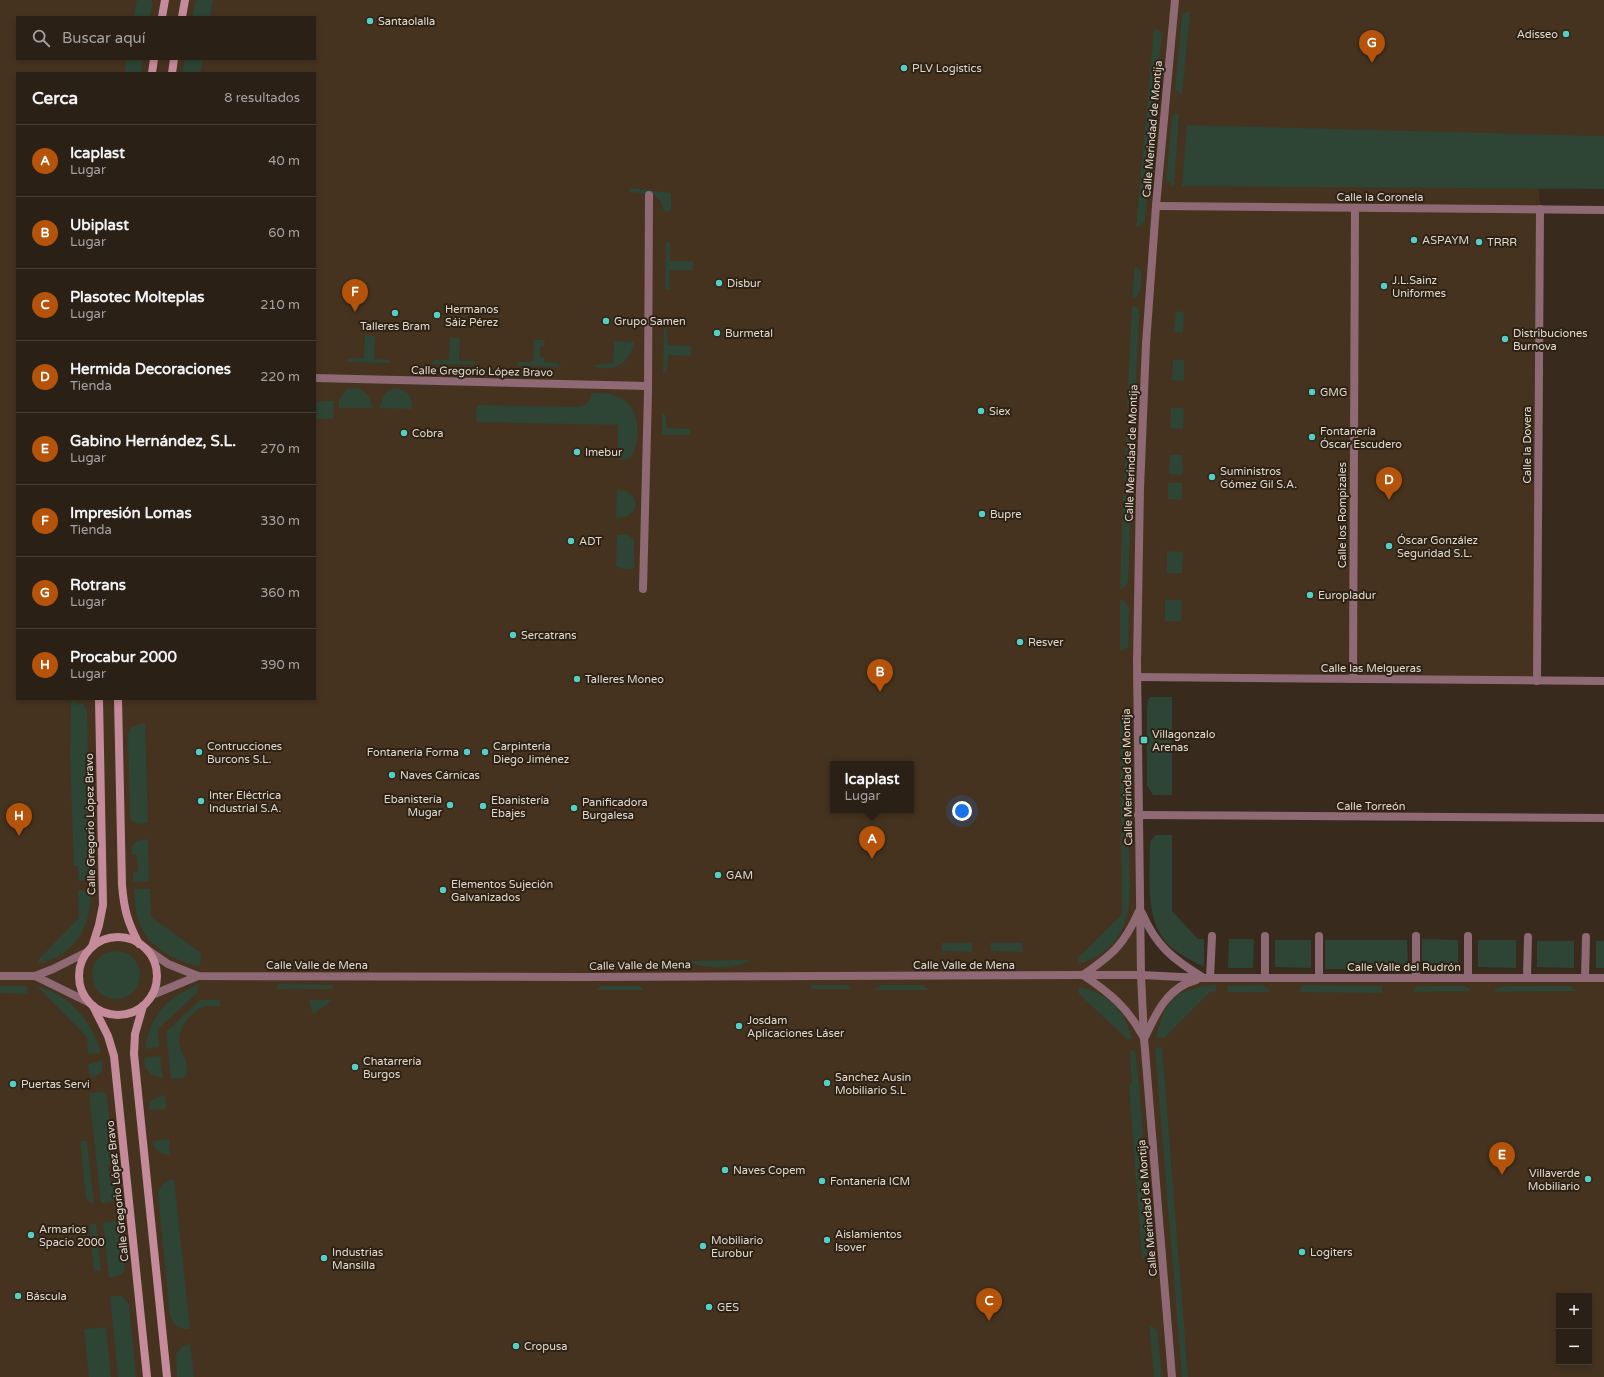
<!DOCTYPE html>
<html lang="es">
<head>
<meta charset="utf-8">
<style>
  :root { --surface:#2a2016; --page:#362d23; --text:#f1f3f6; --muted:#a5a3a1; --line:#463e35; --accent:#b45309 }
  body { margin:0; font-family:"Varela Round",sans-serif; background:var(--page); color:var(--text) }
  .controls { position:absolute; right:12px; bottom:12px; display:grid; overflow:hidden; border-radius:0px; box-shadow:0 2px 6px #0003 }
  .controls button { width:36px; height:36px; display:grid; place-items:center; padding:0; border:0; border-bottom:1px solid var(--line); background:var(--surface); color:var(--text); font:20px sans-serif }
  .you { position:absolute; left:962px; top:811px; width:14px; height:14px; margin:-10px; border:3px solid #fff; border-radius:50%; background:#1a73e8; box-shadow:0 0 0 6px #1a73e833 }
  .badge { display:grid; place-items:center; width:26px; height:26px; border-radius:50%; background:var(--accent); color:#fff; font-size:13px; font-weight:700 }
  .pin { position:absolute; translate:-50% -33px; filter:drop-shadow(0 1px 2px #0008) }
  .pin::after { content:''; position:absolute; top:21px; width:14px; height:12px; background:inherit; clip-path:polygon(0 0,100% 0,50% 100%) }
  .popup { position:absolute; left:830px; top:761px; width:84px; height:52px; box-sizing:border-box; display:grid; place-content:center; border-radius:0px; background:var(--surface); filter:drop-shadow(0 1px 3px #0005); font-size:13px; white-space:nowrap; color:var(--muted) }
  .popup b { font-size:15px; color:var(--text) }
  .popup::after { content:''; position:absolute; left:50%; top:100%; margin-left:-8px; border:8px solid transparent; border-top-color:var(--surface) }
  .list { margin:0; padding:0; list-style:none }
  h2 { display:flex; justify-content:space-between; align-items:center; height:52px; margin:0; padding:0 16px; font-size:17px }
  h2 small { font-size:13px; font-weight:400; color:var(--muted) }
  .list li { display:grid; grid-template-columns:26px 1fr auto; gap:12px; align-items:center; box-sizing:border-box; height:72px; padding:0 16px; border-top:1px solid var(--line) }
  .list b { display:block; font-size:15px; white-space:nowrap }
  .list p { margin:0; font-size:13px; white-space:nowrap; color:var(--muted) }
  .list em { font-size:13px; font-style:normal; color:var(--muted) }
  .icon { flex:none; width:22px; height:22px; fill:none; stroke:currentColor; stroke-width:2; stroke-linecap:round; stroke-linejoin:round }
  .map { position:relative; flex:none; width:1604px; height:1377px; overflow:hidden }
  .search { position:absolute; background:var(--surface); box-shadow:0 2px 6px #0003; left:16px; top:16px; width:300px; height:44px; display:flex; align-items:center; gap:10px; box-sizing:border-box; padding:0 14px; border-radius:0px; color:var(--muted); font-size:15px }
  .panel { position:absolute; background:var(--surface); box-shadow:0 2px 6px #0003; left:16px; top:72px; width:300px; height:628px; border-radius:0px }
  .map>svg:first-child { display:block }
</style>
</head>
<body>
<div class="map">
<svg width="1604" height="1377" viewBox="0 0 1604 1377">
  <rect width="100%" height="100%" fill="#382b1e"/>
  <path fill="#453320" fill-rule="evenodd" d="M 0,0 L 1604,0 L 1604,136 L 1536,135 L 1540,209 L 1537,681 L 1137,677 L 1142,975 L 1604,978 L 1604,1377 L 0,1377 ZM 17,17 L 315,17 L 315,59 L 17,59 ZM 17,73 L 315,73 L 315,699 L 17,699 ZM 833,764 L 911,764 L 911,810 L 833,810 ZM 1559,1296 L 1589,1296 L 1589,1362 L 1559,1362 Z"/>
  <g fill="#2e4434">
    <path d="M 137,0 L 151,0 L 153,4 L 150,17 L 134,17 Z"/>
    <path d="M 196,0 L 213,0 L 210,17 L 192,17 Z"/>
    <path d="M 1190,11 L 1182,95 L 1175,90 L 1182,17 L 1183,13 Z"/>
    <path d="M 1154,29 L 1159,30 L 1162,34 L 1152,125 L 1145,220 L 1139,227 L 1136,227 Z"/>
    <path d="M 127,59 L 143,59 L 141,73 L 124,73 Z"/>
    <path d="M 185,59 L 203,59 L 200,73 L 182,73 Z"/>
    <path d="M 1179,114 L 1174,187 L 1166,180 L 1172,119 L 1174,115 Z"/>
    <path d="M 1187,125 L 1604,136 L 1604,189 L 1182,186 Z"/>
    <path d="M 630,188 L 671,193 L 671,209 L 669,212 L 664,211 L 661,202 L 655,195 L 629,192 Z"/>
    <path d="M 669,242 L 670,242 L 670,261 L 693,261 L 693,270 L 670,270 L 669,290 L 665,289 L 666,243 Z"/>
    <path d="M 1135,267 L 1138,268 L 1141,271 C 1141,280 1143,296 1132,299 Z"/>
    <path d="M 1132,306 L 1137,307 L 1139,311 L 1135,405 L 1127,406 Z"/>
    <path d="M 1176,311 L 1184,312 L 1183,333 L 1174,332 Z"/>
    <path d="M 664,328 L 667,329 L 668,345 L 691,346 L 691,356 L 668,355 L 667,370 L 663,374 Z"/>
    <path d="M 365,335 L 375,336 L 374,359 L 389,360 L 391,363 L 346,362 L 348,359 L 364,358 Z"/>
    <path d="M 450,337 L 460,338 L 459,361 L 474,361 L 477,365 L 431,364 L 434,360 L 449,360 Z"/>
    <path d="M 534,340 L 545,340 L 544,346 L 540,346 L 540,357 L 544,357 L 544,362 L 558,363 L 562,367 L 516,366 L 518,362 L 533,362 Z"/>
    <path d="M 614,341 L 634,342 C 630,363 615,372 594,367 L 596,365 L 613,363 Z"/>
    <path d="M 1173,360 L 1184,360 L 1184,381 L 1172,380 Z"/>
    <path d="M 358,388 C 367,393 371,397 372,408 L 339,408 L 339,401 L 346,389 Z"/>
    <path d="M 394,388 C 407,389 413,396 412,409 L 379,408 L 385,393 Z"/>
    <path d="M 591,393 C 603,393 614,393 624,400 C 629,404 633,409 635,415 C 639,425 638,450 630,457 C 626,460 622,460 618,460 L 618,425 L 476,422 L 477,405 L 580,407 C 586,404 592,401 591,393 Z"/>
    <path d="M 319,401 L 334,401 L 333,419 L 315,419 L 316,404 Z"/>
    <path d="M 1171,408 L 1184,408 L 1183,429 L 1170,428 Z"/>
    <path d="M 662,413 L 666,416 L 667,428 L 690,429 L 690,435 L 662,435 Z"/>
    <path d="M 1126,437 L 1133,441 C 1133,452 1136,473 1124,479 Z"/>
    <path d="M 1170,455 L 1182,455 L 1183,475 L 1169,474 Z"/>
    <path d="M 1168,483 L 1182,483 L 1182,500 L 1168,499 Z"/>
    <path d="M 617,490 C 629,490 633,494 636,504 C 634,515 626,518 616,518 Z"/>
    <path d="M 1123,494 L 1130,500 L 1131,505 L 1128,582 L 1125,587 L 1120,589 Z"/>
    <path d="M 627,534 L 633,539 L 634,542 L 634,568 C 627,570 622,569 616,566 L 617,535 Z"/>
    <path d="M 1167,551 L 1183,552 L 1182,573 L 1167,573 Z"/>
    <path d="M 1120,600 L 1125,601 L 1129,608 L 1128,647 L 1120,651 Z"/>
    <path d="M 1165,600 L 1182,600 L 1181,621 L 1165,621 Z"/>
    <path d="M 1150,697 L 1172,697 L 1172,795 L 1153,795 L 1147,785 L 1147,708 L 1148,700 Z"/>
    <path d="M 71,701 L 83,704 L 87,711 L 91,881 L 79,881 L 78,866 L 74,866 L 70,756 Z"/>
    <path d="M 1120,719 L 1126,726 L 1130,891 C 1128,929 1116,952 1079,964 L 1079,957 L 1122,914 Z"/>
    <path d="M 140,724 L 145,724 L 148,823 L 138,824 L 131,820 L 130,818 L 128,734 L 131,727 Z"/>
    <path d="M 1156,835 L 1172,835 L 1172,911 L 1198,939 L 1204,939 L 1204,967 C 1193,961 1182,956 1172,948 C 1144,925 1150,878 1150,845 L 1151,840 Z"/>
    <path d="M 148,839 L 149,881 L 133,882 L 133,872 L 138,872 L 137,855 L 132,855 L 132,847 L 136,841 Z"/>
    <path d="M 134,889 L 150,889 L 151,917 L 201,953 L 200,966 C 179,963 154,950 143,931 C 136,919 135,903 134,889 Z"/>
    <path d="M 78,890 L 91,890 C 91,928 76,954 38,964 L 40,958 L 79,918 Z"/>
    <path d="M 1229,939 L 1254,939 L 1253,968 L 1228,968 Z"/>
    <path d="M 1422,939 L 1458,940 L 1458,968 L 1422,968 Z"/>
    <path d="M 1275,940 L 1311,940 L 1311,968 L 1275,967 Z"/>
    <path d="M 1325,940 L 1407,940 L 1408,969 L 1325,969 Z"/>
    <path d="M 1478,940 L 1516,940 L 1516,968 L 1478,967 Z"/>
    <path d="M 1537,941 L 1574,941 L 1574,968 L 1537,967 Z"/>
    <rect x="1596" y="941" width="8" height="27"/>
    <path d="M 942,943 L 972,943 L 972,952 L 942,951 Z"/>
    <path d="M 990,943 L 1022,943 L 1023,952 L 991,951 Z"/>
    <circle cx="116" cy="975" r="24"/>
    <path d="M 750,960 C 737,970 701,969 688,961 Z"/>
    <path d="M 198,984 L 197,993 L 158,1029 L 159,1047 L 145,1049 C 150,1014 167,999 198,984 Z"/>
    <path d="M 280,984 L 331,985 L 336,989 L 275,989 Z"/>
    <path d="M 813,985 L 848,985 L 852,989 L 808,989 Z"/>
    <path d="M 881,985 L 923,985 L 929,990 L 873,990 Z"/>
    <path d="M 1216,985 L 1216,991 L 1210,992 L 1164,1038 L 1156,1038 C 1165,999 1176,988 1216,985 Z"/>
    <path d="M 1262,985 L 1269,989 L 1269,992 L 1228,992 L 1227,986 Z"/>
    <path d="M 1305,985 L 1382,986 L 1382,993 L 1299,992 L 1301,987 Z"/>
    <path d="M 0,986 L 27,986 L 27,994 L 0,993 Z"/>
    <path d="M 37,986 C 70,994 92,1022 101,1053 L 88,1054 L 87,1037 Z"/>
    <path d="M 601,986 L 640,986 L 644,990 L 597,990 Z"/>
    <path d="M 1422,986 L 1464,986 L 1469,988 L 1470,991 L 1413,992 L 1416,987 Z"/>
    <path d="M 1503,986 L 1570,986 L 1575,989 L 1576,991 L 1494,992 L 1496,989 Z"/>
    <path d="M 1079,987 C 1109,993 1125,1010 1132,1039 L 1127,1039 L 1079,994 Z"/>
    <path d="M 200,1000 L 220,1000 L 220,1007 C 215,1007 208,1005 204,1007 C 189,1012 176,1031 180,1046 C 183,1059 192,1065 184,1078 L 171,1079 L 166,1032 Z"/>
    <path d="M 309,1000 L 333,1000 L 313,1014 Z"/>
    <path d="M 1162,1047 L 1188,1377 L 1182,1377 L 1155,1048 Z"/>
    <path d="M 1135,1050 L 1139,1082 L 1151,1250 L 1148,1255 L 1142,1259 L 1129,1085 L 1132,1085 L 1130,1051 Z"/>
    <path d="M 160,1056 L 163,1079 L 152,1075 L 145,1068 L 144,1058 Z"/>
    <path d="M 103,1061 L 102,1071 L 95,1077 L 90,1078 L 88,1064 Z"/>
    <path d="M 103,1092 L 105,1093 L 107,1097 L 114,1164 L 108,1165 L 110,1181 L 116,1180 C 118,1197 120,1203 101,1203 L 89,1093 Z"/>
    <path d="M 165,1095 L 166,1109 L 149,1110 C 148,1099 155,1098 165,1095 Z"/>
    <path d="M 169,1139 L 170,1155 C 161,1155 154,1150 152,1141 Z"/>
    <path d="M 80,1141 L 87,1141 L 94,1204 L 90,1203 L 86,1198 Z"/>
    <path d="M 174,1179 L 190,1329 C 180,1330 173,1325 170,1315 L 158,1194 C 160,1186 165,1180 174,1179 Z"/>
    <path d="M 117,1221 L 120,1226 L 125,1270 L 121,1275 L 109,1278 L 103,1222 Z"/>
    <path d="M 89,1224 L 96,1224 L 101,1271 L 94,1271 Z"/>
    <path d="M 110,1296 L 122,1296 L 129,1304 L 136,1377 L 118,1377 Z"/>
    <path d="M 1149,1324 L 1157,1330 L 1162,1377 L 1154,1377 Z"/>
    <path d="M 106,1327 L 111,1377 L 89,1377 L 84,1329 Z"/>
    <path d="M 190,1343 L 194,1377 L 177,1377 L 176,1354 L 182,1347 Z"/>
  </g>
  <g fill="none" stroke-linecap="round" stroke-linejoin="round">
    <g stroke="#8f6a74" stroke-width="8">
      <path d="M 1156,206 L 1604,210"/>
      <path d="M 315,378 L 648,386"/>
      <path d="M 643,589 L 648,393 L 649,195"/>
      <path d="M 1137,677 L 1604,681"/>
      <path d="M 1353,679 L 1355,208"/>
      <path d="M 1537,681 L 1540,209"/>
      <path d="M 1138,815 L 1604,818"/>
      <path d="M 1142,913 C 1156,946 1173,959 1202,977"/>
      <path d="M 145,948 L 168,964 L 198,976 L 583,977 L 1083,975 L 1141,975 L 1203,978 L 1604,978"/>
      <path d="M 1083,975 C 1113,954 1124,945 1139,911"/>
      <path d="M 1083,975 C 1110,993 1127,1007 1143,1036"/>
      <path d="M 0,976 L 35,976 L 88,1002"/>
      <path d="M 35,976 L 53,969 L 87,952"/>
      <path d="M 1210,978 L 1212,936"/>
      <path d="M 1265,978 L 1265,936"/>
      <path d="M 1319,978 L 1319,936"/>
      <path d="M 1416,978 L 1416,936"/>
      <path d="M 1468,978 L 1468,936"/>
      <path d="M 1527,978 L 1528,937"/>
      <path d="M 1585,978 L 1586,937"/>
      <path d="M 152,995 L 198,976"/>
      <path d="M 1145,1037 C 1156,1013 1168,987 1196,980"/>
      <path d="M 1172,1377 L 1144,1038 L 1141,975 L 1137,662 L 1140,488 L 1146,344 L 1156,206 L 1175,0"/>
    </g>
    <g stroke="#c68b9b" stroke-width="8">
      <path d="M 162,17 L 165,0"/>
      <path d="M 182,17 L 185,0"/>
      <path d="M 152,73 L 154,59"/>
      <path d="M 172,73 L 174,59"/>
      <path d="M 118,699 L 122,885 C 124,909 127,921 139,944"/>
      <circle cx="118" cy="976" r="39"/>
      <path d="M 92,947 L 99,925 L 103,905 L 99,699"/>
      <path d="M 93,1006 L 108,1036 L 114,1056 L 147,1377"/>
      <path d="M 143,1006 L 135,1034 L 134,1054 L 167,1377"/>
    </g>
  </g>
  <g fill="#55cec5" stroke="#2e2214" stroke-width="1.5">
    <circle cx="370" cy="21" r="4"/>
    <circle cx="1566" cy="34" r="4"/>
    <circle cx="904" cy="68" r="4"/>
    <circle cx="1414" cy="240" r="4"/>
    <circle cx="1479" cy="242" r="4"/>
    <circle cx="719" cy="283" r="4"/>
    <circle cx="1384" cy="286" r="4"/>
    <circle cx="395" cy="313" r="4"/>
    <circle cx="437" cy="315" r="4"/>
    <circle cx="606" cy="321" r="4"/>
    <circle cx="717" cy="333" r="4"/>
    <circle cx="1505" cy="339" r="4"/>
    <circle cx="1312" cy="392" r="4"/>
    <circle cx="981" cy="411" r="4"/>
    <circle cx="404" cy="433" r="4"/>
    <circle cx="1312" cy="437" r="4"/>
    <circle cx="577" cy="452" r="4"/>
    <circle cx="1212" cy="477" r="4"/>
    <circle cx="982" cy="514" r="4"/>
    <circle cx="571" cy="541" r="4"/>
    <circle cx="1389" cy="546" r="4"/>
    <circle cx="1310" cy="595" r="4"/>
    <circle cx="513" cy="635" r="4"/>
    <circle cx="1020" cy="642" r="4"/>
    <circle cx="577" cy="679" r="4"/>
    <rect x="1140" y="736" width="8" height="8" rx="2"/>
    <circle cx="199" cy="752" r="4"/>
    <circle cx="467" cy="752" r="4"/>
    <circle cx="485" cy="752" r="4"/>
    <circle cx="392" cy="775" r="4"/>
    <circle cx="201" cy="801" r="4"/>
    <circle cx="450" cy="805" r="4"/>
    <circle cx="483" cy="806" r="4"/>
    <circle cx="574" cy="808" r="4"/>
    <circle cx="718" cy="875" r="4"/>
    <circle cx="443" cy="890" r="4"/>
    <circle cx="739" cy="1026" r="4"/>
    <circle cx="355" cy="1067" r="4"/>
    <circle cx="827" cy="1083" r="4"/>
    <circle cx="13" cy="1084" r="4"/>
    <circle cx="725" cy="1170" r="4"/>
    <circle cx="1588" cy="1179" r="4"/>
    <circle cx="822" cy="1181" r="4"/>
    <circle cx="31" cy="1235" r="4"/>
    <circle cx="827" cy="1240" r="4"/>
    <circle cx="703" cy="1246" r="4"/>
    <circle cx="1302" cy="1252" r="4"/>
    <circle cx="324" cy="1258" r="4"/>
    <circle cx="18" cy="1296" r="4"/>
    <circle cx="709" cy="1307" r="4"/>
    <circle cx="516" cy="1346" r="4"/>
  </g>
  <g text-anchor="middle" stroke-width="4" stroke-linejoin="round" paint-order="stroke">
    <g font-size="11" fill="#e0d8cf" stroke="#2e2214" text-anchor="start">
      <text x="378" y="25">Santaolalla</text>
      <text x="1558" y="38" text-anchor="end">Adisseo</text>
      <text x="912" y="72">PLV Logistics</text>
      <text x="1422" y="244">ASPAYM</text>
      <text x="1487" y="246">TRRR</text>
      <text x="1392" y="284">J.L.Sainz<tspan x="1392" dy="13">Uniformes</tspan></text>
      <text x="727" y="287">Disbur</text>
      <text x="445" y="313">Hermanos<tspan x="445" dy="13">Sáiz Pérez</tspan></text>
      <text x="614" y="325">Grupo Samen</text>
      <text x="395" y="330" text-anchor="middle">Talleres Bram</text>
      <text x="725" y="337">Burmetal</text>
      <text x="1513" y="337">Distribuciones<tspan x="1513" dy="13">Burnova</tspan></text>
      <text x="1320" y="396">GMG</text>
      <text x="989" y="415">Siex</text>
      <text x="1320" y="435">Fontanería<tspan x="1320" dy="13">Óscar Escudero</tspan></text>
      <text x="412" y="437">Cobra</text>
      <text x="585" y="456">Imebur</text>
      <text x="1220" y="475">Suministros<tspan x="1220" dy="13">Gómez Gil S.A.</tspan></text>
      <text x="990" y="518">Bupre</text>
      <text x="1397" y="544">Óscar González<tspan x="1397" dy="13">Seguridad S.L.</tspan></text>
      <text x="579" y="545">ADT</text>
      <text x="1318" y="599">Europladur</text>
      <text x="521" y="639">Sercatrans</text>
      <text x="1028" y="646">Resver</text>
      <text x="585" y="683">Talleres Moneo</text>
      <text x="1152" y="738">Villagonzalo<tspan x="1152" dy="13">Arenas</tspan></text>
      <text x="207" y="750">Contrucciones<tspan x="207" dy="13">Burcons S.L.</tspan></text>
      <text x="493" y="750">Carpintería<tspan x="493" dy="13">Diego Jiménez</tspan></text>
      <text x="459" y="756" text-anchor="end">Fontanería Forma</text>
      <text x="400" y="779">Naves Cárnicas</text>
      <text x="209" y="799">Inter Eléctrica<tspan x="209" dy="13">Industrial S.A.</tspan></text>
      <text x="442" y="803" text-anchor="end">Ebanistería<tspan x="442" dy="13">Mugar</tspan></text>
      <text x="491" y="804">Ebanistería<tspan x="491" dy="13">Ebajes</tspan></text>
      <text x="582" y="806">Panificadora<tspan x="582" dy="13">Burgalesa</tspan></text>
      <text x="726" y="879">GAM</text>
      <text x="451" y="888">Elementos Sujeción<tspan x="451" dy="13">Galvanizados</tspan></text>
      <text x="747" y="1024">Josdam<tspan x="747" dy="13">Aplicaciones Láser</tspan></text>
      <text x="363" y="1065">Chatarrería<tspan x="363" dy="13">Burgos</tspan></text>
      <text x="835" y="1081">Sanchez Ausin<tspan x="835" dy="13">Mobiliario S.L</tspan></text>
      <text x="21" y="1088">Puertas Servi</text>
      <text x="733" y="1174">Naves Copem</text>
      <text x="1580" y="1177" text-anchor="end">Villaverde<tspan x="1580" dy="13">Mobiliario</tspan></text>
      <text x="830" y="1185">Fontanería ICM</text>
      <text x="39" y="1233">Armarios<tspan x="39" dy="13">Spacio 2000</tspan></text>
      <text x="835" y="1238">Aislamientos<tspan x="835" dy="13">Isover</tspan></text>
      <text x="711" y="1244">Mobiliario<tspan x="711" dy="13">Eurobur</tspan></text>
      <text x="332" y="1256">Industrias<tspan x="332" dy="13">Mansilla</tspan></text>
      <text x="1310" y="1256">Logiters</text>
      <text x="26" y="1300">Báscula</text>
      <text x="717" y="1311">GES</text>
      <text x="524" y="1350">Cropusa</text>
    </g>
    <g font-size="11" fill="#e0d8cf" stroke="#2e2214">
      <text transform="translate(1152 129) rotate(-85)" y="4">Calle Merindad de Montija</text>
      <text x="1380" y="201">Calle la Coronela</text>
      <text transform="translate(482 371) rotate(1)" y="4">Calle Gregorio López Bravo</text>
      <text transform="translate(1527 445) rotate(-90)" y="4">Calle la Dovera</text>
      <text transform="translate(1131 453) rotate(-88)" y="4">Calle Merindad de Montija</text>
      <text transform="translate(1342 515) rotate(-90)" y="4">Calle los Rompizales</text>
      <text x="1371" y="672">Calle las Melgueras</text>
      <text transform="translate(1127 777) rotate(-91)" y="4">Calle Merindad de Montija</text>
      <text x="1371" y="810">Calle Torreón</text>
      <text transform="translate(90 824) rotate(-91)" y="4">Calle Gregorio López Bravo</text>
      <text x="317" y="969">Calle Valle de Mena</text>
      <text transform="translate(640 965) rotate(-1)" y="4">Calle Valle de Mena</text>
      <text x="964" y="969">Calle Valle de Mena</text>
      <text x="1404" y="971">Calle Valle del Rudrón</text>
      <text transform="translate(117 1191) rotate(-96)" y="4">Calle Gregorio López Bravo</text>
      <text transform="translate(1147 1208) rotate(-95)" y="4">Calle Merindad de Montija</text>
    </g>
  </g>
</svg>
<div class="controls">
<button>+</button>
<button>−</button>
</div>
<div class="you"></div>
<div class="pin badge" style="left:872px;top:859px">A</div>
<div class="popup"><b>Icaplast</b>Lugar</div>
<div class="pin badge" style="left:880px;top:692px">B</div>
<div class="pin badge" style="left:989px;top:1321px">C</div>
<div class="pin badge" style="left:1389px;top:500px">D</div>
<div class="pin badge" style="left:1502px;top:1175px">E</div>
<div class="pin badge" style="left:355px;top:312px">F</div>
<div class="pin badge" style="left:1372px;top:63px">G</div>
<div class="pin badge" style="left:19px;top:836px">H</div>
<div class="search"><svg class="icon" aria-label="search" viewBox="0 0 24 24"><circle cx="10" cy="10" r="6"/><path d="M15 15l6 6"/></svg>Buscar aquí</div>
<section class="panel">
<h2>Cerca<small>8 resultados</small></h2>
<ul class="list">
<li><span class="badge">A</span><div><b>Icaplast</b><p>Lugar</p></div><em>40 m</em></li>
<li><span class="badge">B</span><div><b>Ubiplast</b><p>Lugar</p></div><em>60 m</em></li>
<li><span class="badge">C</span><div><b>Plasotec Molteplas</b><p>Lugar</p></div><em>210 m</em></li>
<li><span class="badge">D</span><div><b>Hermida Decoraciones</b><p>Tienda</p></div><em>220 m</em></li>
<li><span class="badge">E</span><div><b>Gabino Hernández, S.L.</b><p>Lugar</p></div><em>270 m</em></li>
<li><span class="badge">F</span><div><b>Impresión Lomas</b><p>Tienda</p></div><em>330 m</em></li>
<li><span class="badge">G</span><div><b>Rotrans</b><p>Lugar</p></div><em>360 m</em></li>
<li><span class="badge">H</span><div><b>Procabur 2000</b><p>Lugar</p></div><em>390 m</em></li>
</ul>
</section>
</div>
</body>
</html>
